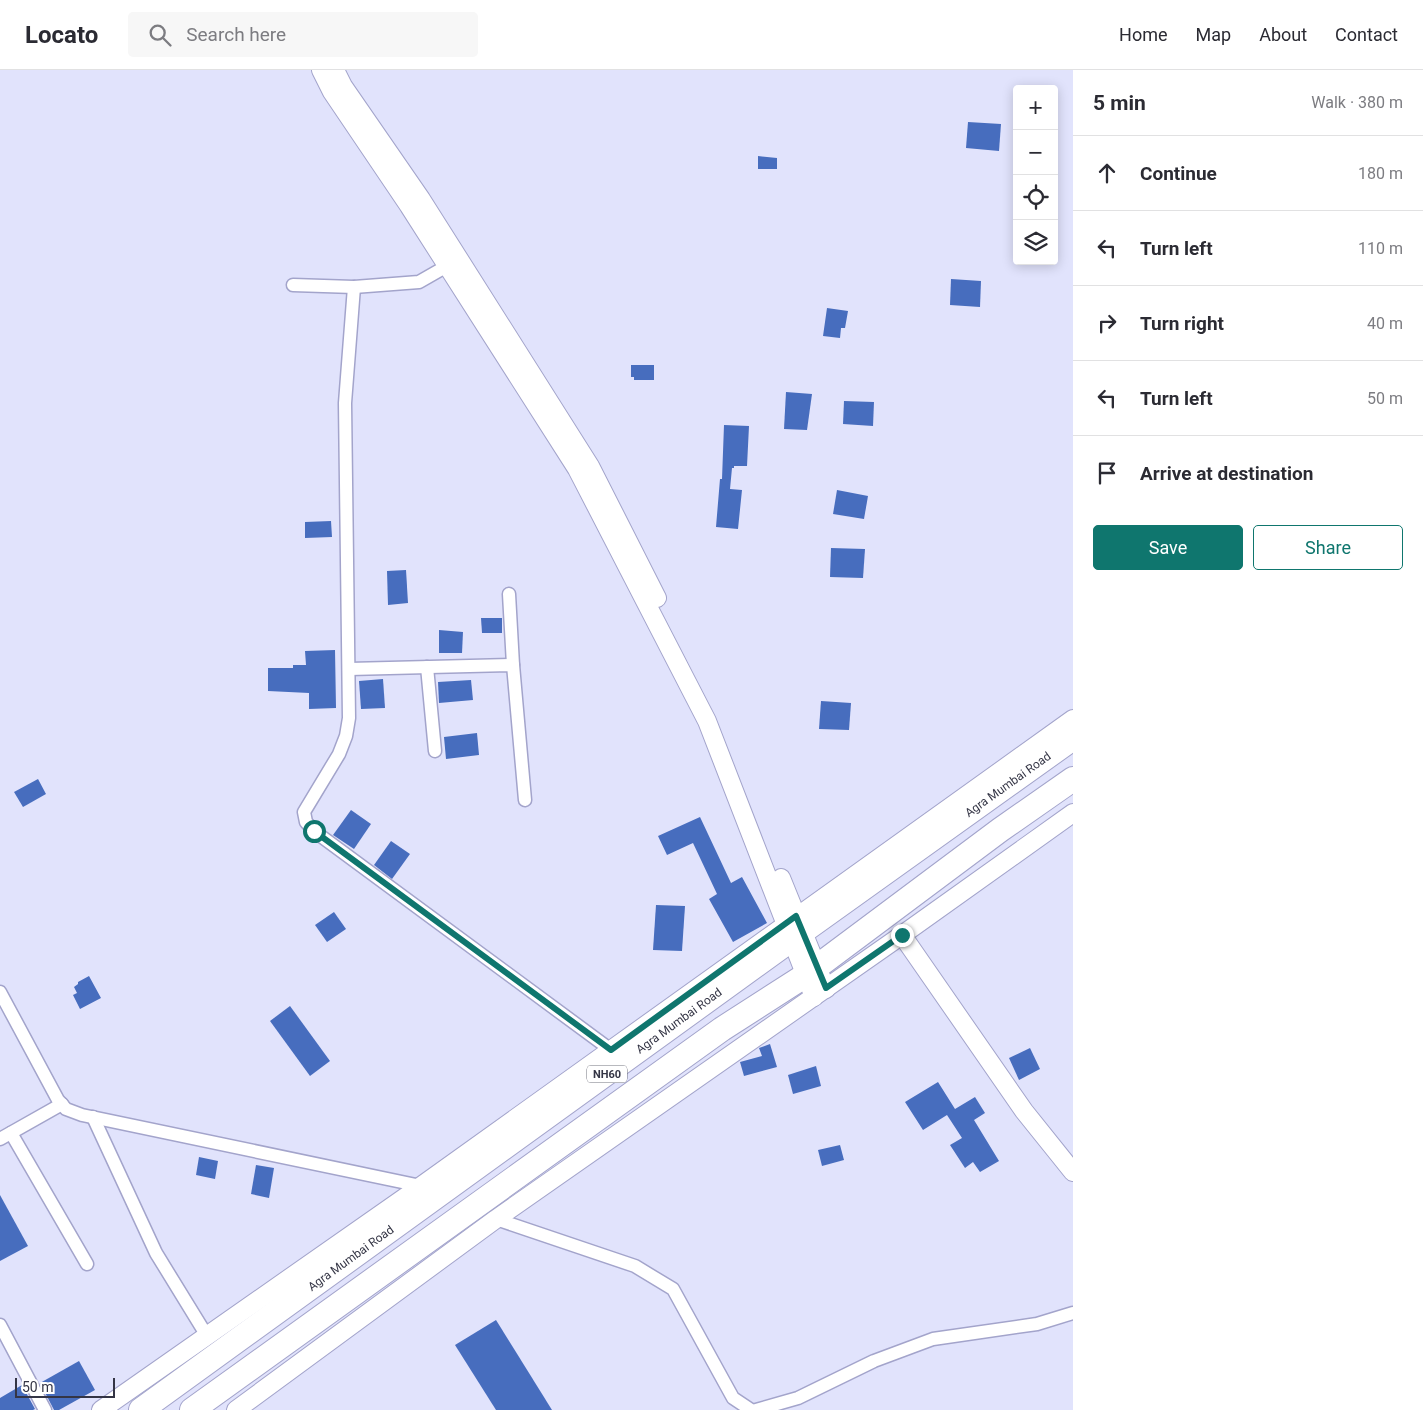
<!DOCTYPE html>
<html lang="en">
<head>
<meta charset="utf-8">
<style>
  :root { --surface:#fff; --page:#f7f7f7; --text:#2b2b33; --muted:#7c7c81; --line:#e1e1e2; --accent:#0f766e }
  body { margin:0; font-family:Roboto,sans-serif; background:var(--page); color:var(--text) }
  .controls { position:absolute; right:15px; top:15px; display:grid; overflow:hidden; border-radius:5px; box-shadow:0 2px 12px #0003 }
  .controls button { width:45px; height:45px; display:grid; place-items:center; padding:0; border:0; border-bottom:1px solid var(--line); background:var(--surface); color:var(--text); font:25px sans-serif }
  .scale { position:absolute; left:15px; bottom:12px; width:100px; box-sizing:border-box; padding-left:5px; border:2px solid #343545; border-top:0; font-size:14px; line-height:18px; white-space:nowrap; color:#343545; -webkit-text-stroke:4px #fff; paint-order:stroke }
  .stop { position:absolute; width:15px; height:15px; margin:-11px; border:4px solid #0f766e; border-radius:50%; background:#fff }
  .stop.end { background:#0f766e; border-color:#fff; box-shadow:0 1px 5px #0008 }
  .list { margin:0; padding:0; list-style:none }
  h2 { display:flex; justify-content:space-between; align-items:center; height:65px; margin:0; padding:0 20px; font-size:21px }
  h2 small { font-size:16px; font-weight:400; color:var(--muted) }
  .list li { display:grid; grid-template-columns:32px 1fr auto; gap:15px; align-items:center; box-sizing:border-box; height:75px; padding:0 20px; border-top:1px solid var(--line) }
  .list b { display:block; font-size:19px; white-space:nowrap }
  .list em { font-size:16px; font-style:normal; color:var(--muted) }
  .actions { display:flex; gap:10px; padding:15px 20px }
  .actions a { flex:1; padding:11px 0; border:1px solid var(--accent); border-radius:5px; text-align:center; font-size:18px; color:var(--accent) }
  .actions .main { background:var(--accent); color:#fff }
  .icon { flex:none; width:28px; height:28px; fill:none; stroke:currentColor; stroke-width:2; stroke-linecap:round; stroke-linejoin:round }
  .map { position:relative; flex:none; width:1073px; height:1340px; overflow:hidden }
  header { display:flex; align-items:center; gap:30px; box-sizing:border-box; height:70px; padding:0 25px; background:var(--surface); border-bottom:1px solid var(--line) }
  header strong { font-size:24px }
  nav { display:flex; gap:28px; margin-inline-start:auto; font-size:18px }
  .search { width:350px; height:45px; background:var(--page); display:flex; align-items:center; gap:12px; box-sizing:border-box; padding:0 18px; border-radius:5px; color:var(--muted); font-size:19px }
  main { display:flex }
  aside { flex:1; background:var(--surface) }
  .map>svg:first-child { display:block }
</style>
</head>
<body>
<header>
<strong>Locato</strong>
<div class="search"><svg class="icon" aria-label="search" viewBox="0 0 24 24"><circle cx="10" cy="10" r="6"/><path d="M15 15l6 6"/></svg>Search here</div>
<nav><a>Home</a><a>Map</a><a>About</a><a>Contact</a></nav>
</header>
<main>
<div class="map">
<svg width="1073" height="1340" viewBox="0 0 1073 1340">
  <rect width="100%" height="100%" fill="#e1e3fc"/>
  <g fill="#476dbe">
    <path d="M 968,52 L 1001,54 L 999,81 L 966,78 Z"/>
    <path d="M 758,86 L 777,88 L 777,99 L 758,99 Z"/>
    <path d="M 951,209 L 981,211 L 980,237 L 950,235 Z"/>
    <path d="M 827,238 L 848,241 L 845,258 L 841,258 L 840,268 L 823,266 Z"/>
    <path d="M 631,295 L 654,295 L 654,310 L 634,310 L 634,307 L 631,307 Z"/>
    <path d="M 786,322 L 812,324 L 807,360 L 784,359 Z"/>
    <path d="M 844,331 L 874,332 L 873,356 L 843,354 Z"/>
    <path d="M 724,355 L 749,356 L 747,396 L 734,396 L 734,398 L 732,398 L 730,419 L 742,420 L 738,459 L 716,457 L 720,409 L 722,409 Z"/>
    <path d="M 837,420 L 868,426 L 864,449 L 833,444 Z"/>
    <path d="M 331,451 L 332,467 L 305,468 L 305,452 Z"/>
    <path d="M 831,478 L 865,479 L 863,508 L 830,507 Z"/>
    <path d="M 406,500 L 408,533 L 388,535 L 387,501 Z"/>
    <path d="M 481,548 L 502,548 L 502,563 L 482,563 Z"/>
    <path d="M 439,560 L 463,562 L 462,583 L 439,583 Z"/>
    <path d="M 335,580 L 336,638 L 309,639 L 309,623 L 268,621 L 268,598 L 293,598 L 293,595 L 306,595 L 305,581 Z"/>
    <path d="M 383,609 L 385,638 L 361,639 L 359,611 Z"/>
    <path d="M 471,610 L 473,630 L 439,633 L 438,612 Z"/>
    <path d="M 821,631 L 851,633 L 849,660 L 819,659 Z"/>
    <path d="M 477,663 L 479,685 L 446,689 L 444,667 Z"/>
    <path d="M 38,709 L 46,724 L 23,737 L 14,722 Z"/>
    <path d="M 351,740 L 371,754 L 354,779 L 333,765 Z"/>
    <path d="M 700,747 L 731,813 L 742,807 L 767,853 L 733,872 L 709,829 L 717,824 L 693,773 L 667,785 L 658,766 Z"/>
    <path d="M 391,771 L 410,784 L 392,809 L 374,795 Z"/>
    <path d="M 656,835 L 685,836 L 682,881 L 653,880 Z"/>
    <path d="M 334,842 L 346,859 L 327,872 L 315,855 Z"/>
    <path d="M 89,906 L 101,928 L 80,939 L 73,925 L 77,923 L 74,917 L 78,914 L 78,912 Z"/>
    <path d="M 290,936 L 330,991 L 310,1006 L 270,951 Z"/>
    <path d="M 770,974 L 777,997 L 744,1006 L 740,992 L 762,986 L 759,978 Z"/>
    <path d="M 1030,978 L 1040,999 L 1019,1010 L 1009,988 Z"/>
    <path d="M 816,996 L 821,1016 L 793,1024 L 788,1005 Z"/>
    <path d="M 938,1012 L 955,1039 L 975,1027 L 985,1043 L 974,1050 L 999,1091 L 980,1102 L 973,1092 L 965,1098 L 950,1075 L 962,1068 L 947,1045 L 923,1060 L 905,1032 Z"/>
    <path d="M 840,1075 L 844,1090 L 822,1096 L 818,1080 Z"/>
    <path d="M 199,1087 L 218,1091 L 215,1109 L 196,1105 Z"/>
    <path d="M 256,1095 L 274,1098 L 269,1128 L 251,1124 Z"/>
    <path d="M 0,1125 L 28,1176 L 0,1191 Z"/>
    <path d="M 496,1250 L 552,1340 L 496,1340 L 455,1275 Z"/>
    <path d="M 79,1291 L 95,1320 L 59,1340 L 54,1340 L 40,1313 Z"/>
    <path d="M 22,1315 L 35,1339 L 33,1340 L 0,1340 L 0,1328 Z"/>
  </g>
  <g fill="none" stroke-linecap="round" stroke-linejoin="round">
    <defs>
      <g id="street">
        <path d="M 293,215 L 354,217 L 419,212 L 447,196"/>
        <path d="M 354,217 L 345,333 L 349,648 L 346,666 L 339,684 L 304,742 L 306,752 L 314,761 L 611,980"/>
        <path d="M 509,524 L 513,595"/>
        <path d="M 427,597 L 435,681"/>
        <path d="M 349,599 L 513,595 L 525,730"/>
        <path d="M 0,922 L 58,1030 L 66,1039 L 82,1045 L 421,1116"/>
        <path d="M 93,1047 L 156,1183 L 207,1266"/>
        <path d="M 11,1063 L 87,1194"/>
        <path d="M 0,1069 L 62,1034"/>
        <path d="M 496,1149 L 635,1196 L 673,1219 L 733,1328 L 751,1340"/>
        <path d="M 0,1255 L 45,1340"/>
        <path d="M 756,1340 L 798,1328 L 874,1291 L 933,1269 L 1037,1254 L 1073,1243"/>
      </g>
      <g id="secondary">
        <path d="M 321,0 L 332,22 L 409,136 L 577,399 L 707,651 L 814,927"/>
        <path d="M 335,0 L 343,16 L 421,129 L 590,396 L 657,528"/>
        <path d="M 781,808 L 826,919"/>
        <path d="M 902,865 L 1024,1041 L 1073,1102"/>
        <path d="M 101,1340 L 421,1116 L 1073,649"/>
        <path d="M 236,1340 L 496,1149 L 902,865 L 1073,743"/>
      </g>
      <g id="highway">
        <path id="s1" d="M 141,1340 L 792,869 L 1073,668"/>
        <path d="M 192,1340 L 722,959 L 806,905 L 1000,760 L 1073,709"/>
      </g>
    </defs>
    <use href="#street" stroke="#a3a4cb" stroke-width="15"/>
    <use href="#secondary" stroke="#a3a4cb" stroke-width="20"/>
    <use href="#highway" stroke="#a3a4cb" stroke-width="26"/>
    <use href="#street" stroke="#fff" stroke-width="12"/>
    <use href="#secondary" stroke="#fff" stroke-width="18"/>
    <use href="#highway" stroke="#fff" stroke-width="24"/>
  </g>
  <g fill="none" stroke-linecap="round" stroke-linejoin="round">
    <path stroke="#0f766e" stroke-width="6" d="M 314,761 L 611,980 L 796,846 L 826,918 L 902,865"/>
  </g>
  <g text-anchor="middle" stroke-width="5" stroke-linejoin="round" paint-order="stroke">
    <rect fill="#fff" stroke="#71727d" stroke-width="1" x="587" y="995.5" width="40" height="17" rx="4"/>
    <g font-size="11" font-weight="bold" fill="#343545">
      <text x="607" y="1008">NH60</text>
    </g>
    <g font-size="12" fill="#343545" stroke="#fff">
      <text dy="4" stroke="none"><textPath href="#s1" startOffset="1069">Agra Mumbai Road</textPath></text>
      <text dy="4" stroke="none"><textPath href="#s1" startOffset="664">Agra Mumbai Road</textPath></text>
      <text dy="4" stroke="none"><textPath href="#s1" startOffset="259">Agra Mumbai Road</textPath></text>
    </g>
  </g>
</svg>
<div class="controls">
<button>+</button>
<button>−</button>
<button><svg class="icon" aria-label="locate" viewBox="0 0 24 24"><circle cx="12" cy="12" r="6"/><path d="M12 2v4M12 18v4M2 12h4M18 12h4"/></svg></button>
<button><svg class="icon" aria-label="layers" viewBox="0 0 24 24"><path d="M12 4l9 5-9 5-9-5zM3 14l9 5 9-5"/></svg></button>
</div>
<div class="scale">50 m</div>
<div class="stop" style="left:314px;top:761px"></div>
<div class="stop end" style="left:902px;top:865px"></div>
</div>
<aside>
<h2>5 min<small>Walk · 380 m</small></h2>
<ul class="list">
<li><svg class="icon" aria-label="ahead" viewBox="0 0 24 24"><path d="M12 20V5M6 11l6-6 6 6"/></svg><div><b>Continue</b></div><em>180 m</em></li>
<li><svg class="icon" aria-label="left" viewBox="0 0 24 24"><path d="M17 20v-9H6M10 6l-5 5 5 5"/></svg><div><b>Turn left</b></div><em>110 m</em></li>
<li><svg class="icon" aria-label="right" viewBox="0 0 24 24"><path d="M7 20v-9h11M14 6l5 5-5 5"/></svg><div><b>Turn right</b></div><em>40 m</em></li>
<li><svg class="icon" aria-label="left" viewBox="0 0 24 24"><path d="M17 20v-9H6M10 6l-5 5 5 5"/></svg><div><b>Turn left</b></div><em>50 m</em></li>
<li><svg class="icon" aria-label="arrive" viewBox="0 0 24 24"><path d="M6 21V4h12l-3 4 3 4H6"/></svg><div><b>Arrive at destination</b></div></li>
</ul>
<div class="actions"><a class="main">Save</a><a>Share</a></div>
</aside>
</main>
</body>
</html>
